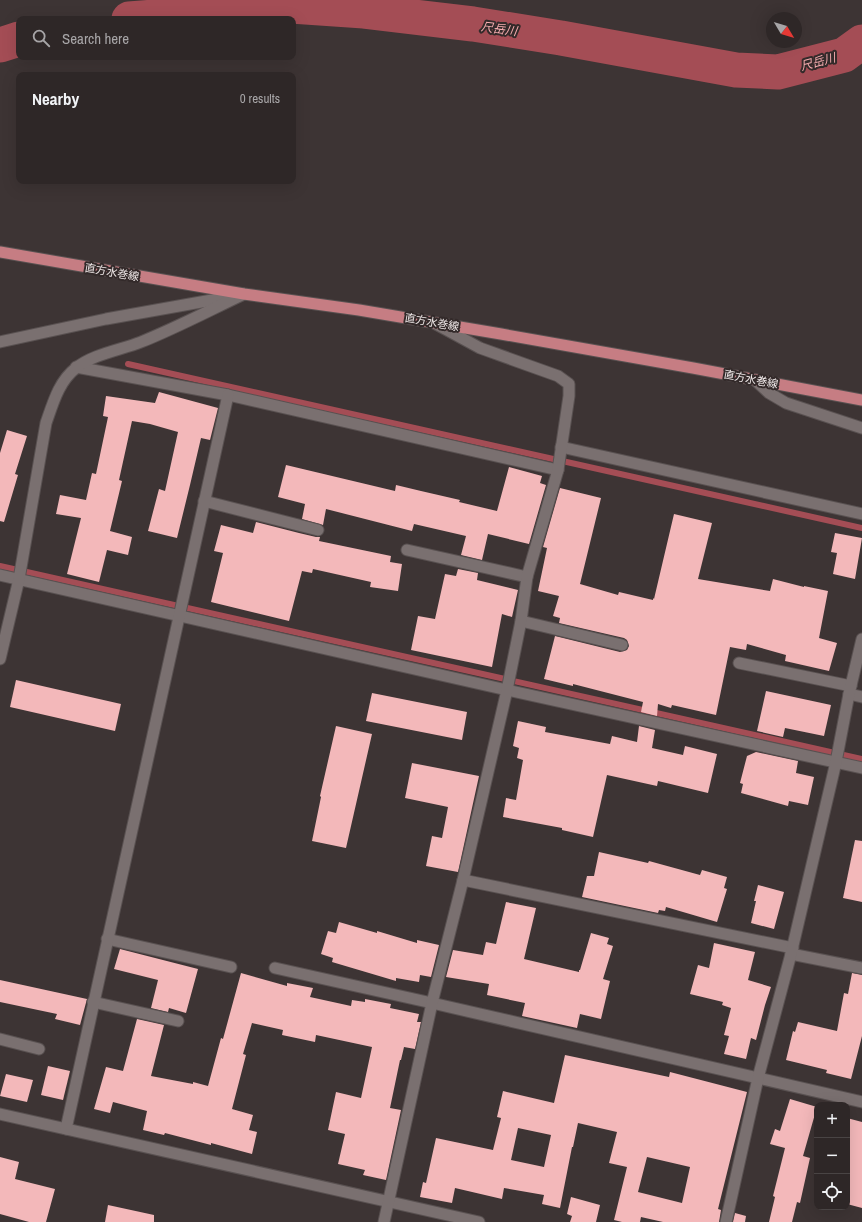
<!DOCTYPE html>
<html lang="en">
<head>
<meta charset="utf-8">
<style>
  :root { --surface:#2e2727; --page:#3a3333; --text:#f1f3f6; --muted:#a7a5a7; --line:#494444 }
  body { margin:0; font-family:"Archivo Narrow","Noto Sans JP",sans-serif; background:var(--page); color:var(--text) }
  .controls { position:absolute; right:12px; bottom:12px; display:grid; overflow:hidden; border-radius:8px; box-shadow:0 4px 16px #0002 }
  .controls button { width:36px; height:36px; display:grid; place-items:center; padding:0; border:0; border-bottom:1px solid var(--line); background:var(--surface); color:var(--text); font:20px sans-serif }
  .compass { position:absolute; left:766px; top:12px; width:36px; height:36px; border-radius:50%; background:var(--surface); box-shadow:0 4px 16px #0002; rotate:128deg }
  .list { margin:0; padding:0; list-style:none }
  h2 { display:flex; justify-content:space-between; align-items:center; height:52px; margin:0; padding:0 16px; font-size:17px }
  h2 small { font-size:13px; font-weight:400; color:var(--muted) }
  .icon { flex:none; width:22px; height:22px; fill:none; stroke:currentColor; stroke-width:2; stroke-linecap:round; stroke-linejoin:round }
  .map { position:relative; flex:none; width:862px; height:1222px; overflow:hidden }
  .search { position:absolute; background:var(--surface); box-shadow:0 4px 16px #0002; left:16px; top:16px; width:280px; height:44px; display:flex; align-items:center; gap:10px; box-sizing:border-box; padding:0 14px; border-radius:8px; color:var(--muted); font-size:15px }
  .panel { position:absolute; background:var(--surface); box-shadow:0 4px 16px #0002; left:16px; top:72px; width:280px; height:112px; border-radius:8px }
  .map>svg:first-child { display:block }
</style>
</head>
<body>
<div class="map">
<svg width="862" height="1222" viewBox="0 0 862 1222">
  <rect width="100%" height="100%" fill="#3d3434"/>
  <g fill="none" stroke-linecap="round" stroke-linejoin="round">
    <g stroke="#a44d55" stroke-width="6">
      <path d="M 128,364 L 862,528"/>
      <path d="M 0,566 L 862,759"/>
    </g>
    <g stroke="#a44d55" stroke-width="35">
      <path d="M 129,19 L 291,6 L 364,11 L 473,24 L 561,38 L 736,70 L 778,72 L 844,55 L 862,42"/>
      <path d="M 0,45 L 19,39"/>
    </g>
  </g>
  <g fill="#f3b8ba" fill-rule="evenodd">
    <path d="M 159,392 L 218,408 L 210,440 L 201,438 L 190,485 L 177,538 L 148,531 L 159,489 L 165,491 L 178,432 L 150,424 L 132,421 L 119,480 L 122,481 L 110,531 L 132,537 L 128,555 L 107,550 L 99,582 L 67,574 L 81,518 L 56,514 L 60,495 L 86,500 L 92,473 L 96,474 L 108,417 L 103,416 L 106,396 L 155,403 Z"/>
    <path d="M 7,430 L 27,436 L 15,474 L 18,475 L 4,522 L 0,521 L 0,453 Z"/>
    <path d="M 286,465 L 395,491 L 396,485 L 421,491 L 460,500 L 459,502 L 497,511 L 509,467 L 542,476 L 540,483 L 546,485 L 529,544 L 488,534 L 482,560 L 461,555 L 466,536 L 414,524 L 412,531 L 326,509 L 323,525 L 302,519 L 305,504 L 278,497 Z"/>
    <path d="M 560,488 L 601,498 L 580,584 L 618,595 L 619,592 L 653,600 L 653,598 L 654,599 L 674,514 L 712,523 L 698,579 L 770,591 L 773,579 L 804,587 L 804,586 L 828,591 L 819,638 L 837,643 L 829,671 L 785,661 L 786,655 L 747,644 L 746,650 L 730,647 L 716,715 L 672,705 L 671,708 L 658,704 L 657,716 L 641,712 L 643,702 L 573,684 L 573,686 L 544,679 L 555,636 L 620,652 L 627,650 L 629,646 L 627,640 L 624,638 L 559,623 L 560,618 L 553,616 L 559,596 L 538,591 L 547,548 L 543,547 Z"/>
    <path d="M 256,522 L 299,533 L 316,537 L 320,537 L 319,541 L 391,556 L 390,562 L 402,564 L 398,591 L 370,587 L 371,582 L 313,569 L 312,573 L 302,571 L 289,621 L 211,602 L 223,553 L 214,551 L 221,525 L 253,533 Z"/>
    <path d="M 835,533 L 862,538 L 855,579 L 833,574 L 837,553 L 831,552 Z"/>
    <path d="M 458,569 L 478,573 L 477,580 L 518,590 L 512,617 L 502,614 L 492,667 L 411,650 L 418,616 L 435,619 L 445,574 L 456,576 Z"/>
    <path d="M 16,680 L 121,704 L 115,731 L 10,707 Z"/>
    <path d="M 766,691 L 831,705 L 824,736 L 785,728 L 783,737 L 757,731 Z"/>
    <path d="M 372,693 L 467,712 L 462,740 L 366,721 Z"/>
    <path d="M 518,721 L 546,727 L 545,732 L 610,744 L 612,736 L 637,742 L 639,726 L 655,730 L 652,748 L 683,755 L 685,746 L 717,754 L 708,793 L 658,781 L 657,786 L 607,775 L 593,837 L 562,830 L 562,828 L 503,817 L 506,798 L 516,800 L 523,760 L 517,758 L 519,748 L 513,746 Z"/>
    <path d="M 336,726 L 372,734 L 346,848 L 312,841 L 321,797 L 320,796 Z"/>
    <path d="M 756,752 L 798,761 L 796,773 L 814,777 L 808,805 L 789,801 L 788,806 L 741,793 L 743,784 L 740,783 L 747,756 Z"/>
    <path d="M 412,763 L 479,776 L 458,872 L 426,866 L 432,836 L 442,838 L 448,807 L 405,798 Z"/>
    <path d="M 855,840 L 862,841 L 862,902 L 843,898 Z"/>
    <path d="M 599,852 L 648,863 L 649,861 L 700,875 L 702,870 L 727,877 L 724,888 L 727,889 L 717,922 L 666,907 L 665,911 L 659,910 L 658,913 L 582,897 L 587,876 L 594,876 Z"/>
    <path d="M 758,885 L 784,892 L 774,929 L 751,923 L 756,901 L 754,901 Z"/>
    <path d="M 506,902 L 536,908 L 524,959 L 579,972 L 579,970 L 580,970 L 591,933 L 609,938 L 607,944 L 613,946 L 603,979 L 610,981 L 601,1019 L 580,1014 L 577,1028 L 522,1016 L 525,1003 L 487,995 L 489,984 L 446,977 L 453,950 L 483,955 L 486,942 L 496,944 Z"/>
    <path d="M 339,922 L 377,933 L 377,931 L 417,943 L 417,940 L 439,945 L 431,977 L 420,975 L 419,982 L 396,978 L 396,981 L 332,962 L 333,958 L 321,954 L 328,931 L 336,933 Z"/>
    <path d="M 714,943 L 755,952 L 748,980 L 771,987 L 765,1005 L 756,1040 L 751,1038 L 746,1059 L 724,1054 L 729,1036 L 724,1035 L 731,1008 L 722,1005 L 723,1002 L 690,994 L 698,965 L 709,968 Z"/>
    <path d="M 120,949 L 198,969 L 186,1013 L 169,1008 L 168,1012 L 151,1008 L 158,980 L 114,969 Z"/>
    <path d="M 241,973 L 287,986 L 287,983 L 313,988 L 310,997 L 351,1006 L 352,1000 L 365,1002 L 365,999 L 391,1004 L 390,1008 L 419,1014 L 417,1022 L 421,1022 L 415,1049 L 404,1047 L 401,1060 L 400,1060 L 390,1108 L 401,1110 L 386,1180 L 363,1175 L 365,1170 L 338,1164 L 345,1134 L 328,1130 L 336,1092 L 361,1098 L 372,1047 L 316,1035 L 315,1042 L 282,1035 L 283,1030 L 252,1023 L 243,1054 L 246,1055 L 232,1109 L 253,1115 L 249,1130 L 257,1132 L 252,1154 L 211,1143 L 211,1145 L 165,1133 L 164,1135 L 143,1130 L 147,1111 L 113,1102 L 110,1113 L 94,1109 L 106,1067 L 123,1071 L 137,1019 L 164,1025 L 151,1076 L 193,1084 L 193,1082 L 208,1086 L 221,1038 L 223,1039 Z"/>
    <path d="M 852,973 L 862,975 L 862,1036 L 851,1079 L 826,1073 L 827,1070 L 786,1060 L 793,1031 L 795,1032 L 798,1022 L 837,1031 L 844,993 L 848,994 Z"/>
    <path d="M 0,980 L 87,999 L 80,1025 L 55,1019 L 57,1014 L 0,1002 Z"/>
    <path d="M 565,1055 L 669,1077 L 670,1072 L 747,1092 L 718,1209 L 721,1210 L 719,1222 L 663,1222 L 641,1217 L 640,1222 L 622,1222 L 614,1220 L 627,1167 L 609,1163 L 617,1132 L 578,1123 L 573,1147 L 572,1147 L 560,1208 L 542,1204 L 544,1195 L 504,1188 L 502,1199 L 455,1188 L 452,1203 L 420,1197 L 423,1182 L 426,1183 L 436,1138 L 493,1150 L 501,1118 L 497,1117 L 503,1091 L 554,1103 ZM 518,1128 L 551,1135 L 544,1167 L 511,1160 ZM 647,1157 L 690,1167 L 682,1203 L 638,1192 Z"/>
    <path d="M 48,1066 L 70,1071 L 63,1100 L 41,1095 Z"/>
    <path d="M 6,1074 L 33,1080 L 27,1102 L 0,1096 Z"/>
    <path d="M 790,1099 L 817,1107 L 803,1156 L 810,1158 L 800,1203 L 797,1202 L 792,1222 L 769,1222 L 775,1197 L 773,1196 L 785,1148 L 770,1144 L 775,1129 L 780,1131 Z"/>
    <path d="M 847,1118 L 862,1122 L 862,1208 L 847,1204 Z"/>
    <path d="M 0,1157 L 19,1162 L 15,1179 L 55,1189 L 46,1222 L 29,1222 L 0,1214 Z"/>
    <path d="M 571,1197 L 600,1205 L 596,1222 L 570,1222 L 572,1216 L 567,1214 Z"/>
    <path d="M 108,1205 L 154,1215 L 154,1222 L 105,1222 Z"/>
    <path d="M 735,1213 L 746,1216 L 745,1222 L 733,1222 Z"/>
  </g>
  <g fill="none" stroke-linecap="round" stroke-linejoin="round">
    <defs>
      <g id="minor">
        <path d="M 0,342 L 106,319 L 229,297"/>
        <path d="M 76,367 L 228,395 L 558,470"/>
        <path d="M 755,380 L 769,393 L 786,403 L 862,428"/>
        <path d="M 561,447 L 862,514"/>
        <path d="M 204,501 L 318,530"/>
        <path d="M 407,550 L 527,577"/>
        <path d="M 0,575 L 507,690 L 862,768"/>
        <path d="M 521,621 L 622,645"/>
        <path d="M 0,659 L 19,579 L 46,423 C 53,403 59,381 76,368 C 93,354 121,350 141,342 C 176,328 210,310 244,294"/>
        <path d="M 739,663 L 851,686"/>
        <path d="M 849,694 L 862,697"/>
        <path d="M 463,880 L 793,948"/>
        <path d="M 107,939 L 231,967"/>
        <path d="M 791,954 L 862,968"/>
        <path d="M 275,968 L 432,1003 L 862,1102"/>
        <path d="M 93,1002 L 178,1021"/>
        <path d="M 0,1039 L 39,1049"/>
        <path d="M 0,1114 L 479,1222"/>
        <path d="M 66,1129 L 228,395"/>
        <path d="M 384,1222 L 432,1003 L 463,880 L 507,690 L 521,621 L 527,577 L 558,470 L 569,396 L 569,384 L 558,376 L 480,348 L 434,323"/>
        <path d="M 726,1222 L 758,1078 L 791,954 L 836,762 L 849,694 L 862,639"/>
      </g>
      <path id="primary" d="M 0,252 L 244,294 L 359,310 L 501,334 L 693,368 L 862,400"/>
    </defs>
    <use href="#minor" stroke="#595151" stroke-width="13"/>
    <use href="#primary" stroke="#595151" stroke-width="13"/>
    <use href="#minor" stroke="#7a7070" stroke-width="11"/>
    <use href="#primary" stroke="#c67d83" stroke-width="11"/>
  </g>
  <g text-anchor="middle" stroke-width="4" stroke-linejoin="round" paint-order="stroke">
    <g font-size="11" fill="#f0e9e9" stroke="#332a2a">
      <text transform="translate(112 272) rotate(10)" y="4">直方水巻線</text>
      <text transform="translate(432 322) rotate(10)" y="4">直方水巻線</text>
      <text transform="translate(751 379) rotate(11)" y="4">直方水巻線</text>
    </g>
    <g font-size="12" font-style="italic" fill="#f7adb0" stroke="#332a2a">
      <text transform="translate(499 29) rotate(8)" y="4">尺岳川</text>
      <text transform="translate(818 62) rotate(-15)" y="4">尺岳川</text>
    </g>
  </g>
</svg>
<div class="controls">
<button>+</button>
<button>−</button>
<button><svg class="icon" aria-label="locate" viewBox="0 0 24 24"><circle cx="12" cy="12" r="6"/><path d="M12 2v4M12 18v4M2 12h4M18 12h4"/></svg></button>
</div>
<svg class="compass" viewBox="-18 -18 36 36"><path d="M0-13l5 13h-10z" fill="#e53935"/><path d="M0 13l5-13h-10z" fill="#a7a5a7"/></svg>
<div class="search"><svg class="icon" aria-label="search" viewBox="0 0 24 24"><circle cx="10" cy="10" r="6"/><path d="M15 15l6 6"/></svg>Search here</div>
<section class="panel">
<h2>Nearby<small>0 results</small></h2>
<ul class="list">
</ul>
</section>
</div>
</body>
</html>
